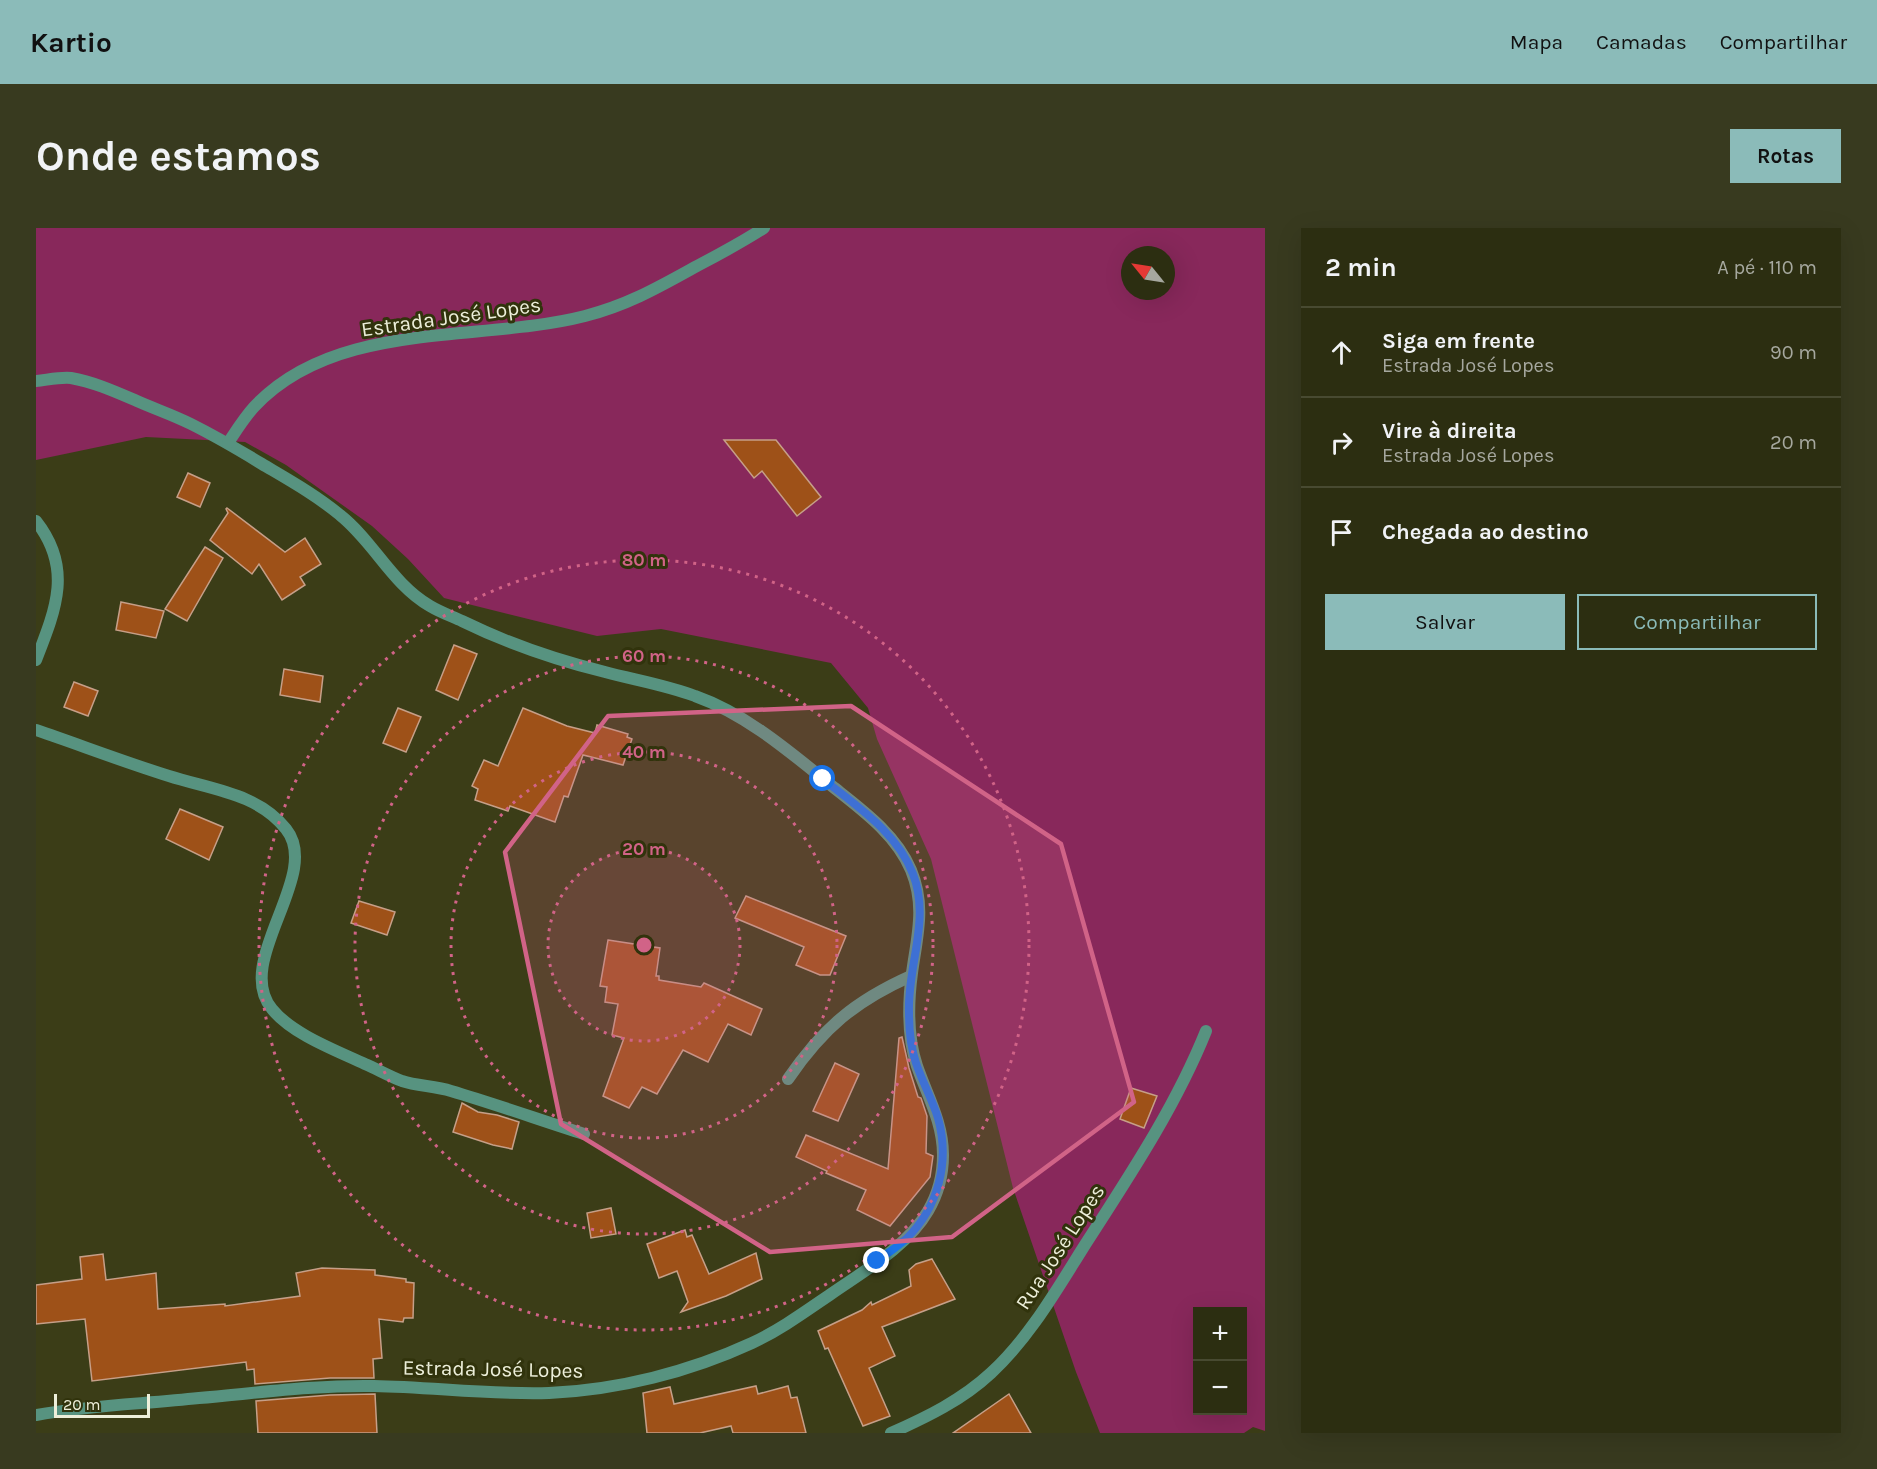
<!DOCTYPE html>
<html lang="pt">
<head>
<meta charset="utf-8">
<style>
  :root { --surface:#2c2e11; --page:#383a1f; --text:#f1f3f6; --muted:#a6a89f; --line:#484a31; --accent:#8bbbb9 }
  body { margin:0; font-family:Karla,sans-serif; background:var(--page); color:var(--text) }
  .controls { position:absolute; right:18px; bottom:18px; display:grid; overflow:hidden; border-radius:0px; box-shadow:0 6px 24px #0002 }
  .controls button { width:54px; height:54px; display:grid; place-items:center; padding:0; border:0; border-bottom:2px solid var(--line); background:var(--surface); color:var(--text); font:30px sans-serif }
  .compass { position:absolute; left:1085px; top:18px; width:54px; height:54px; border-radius:50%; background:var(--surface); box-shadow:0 6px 24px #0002; rotate:300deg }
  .scale { position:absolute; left:18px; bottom:15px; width:96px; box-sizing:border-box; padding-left:6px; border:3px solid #edefda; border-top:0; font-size:16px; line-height:21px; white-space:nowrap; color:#edefda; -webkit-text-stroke:4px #31330c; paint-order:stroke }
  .stop { position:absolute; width:18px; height:18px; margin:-14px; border:4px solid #1a73e8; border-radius:50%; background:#fff }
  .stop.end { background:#1a73e8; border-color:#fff; box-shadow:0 2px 6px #0008 }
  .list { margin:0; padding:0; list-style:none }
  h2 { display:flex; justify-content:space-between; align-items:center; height:78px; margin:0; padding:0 24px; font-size:26px }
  h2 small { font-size:20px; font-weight:400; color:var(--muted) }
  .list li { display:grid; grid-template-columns:39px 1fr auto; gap:18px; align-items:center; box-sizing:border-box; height:90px; padding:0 24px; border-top:2px solid var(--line) }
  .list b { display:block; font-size:22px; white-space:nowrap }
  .list p { margin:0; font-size:20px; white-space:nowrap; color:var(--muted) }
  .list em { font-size:20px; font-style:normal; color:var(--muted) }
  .actions { display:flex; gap:12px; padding:18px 24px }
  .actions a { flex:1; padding:14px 0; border:2px solid var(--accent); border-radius:0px; text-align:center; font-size:21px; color:var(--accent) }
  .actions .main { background:var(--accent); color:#111 }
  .icon { flex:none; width:33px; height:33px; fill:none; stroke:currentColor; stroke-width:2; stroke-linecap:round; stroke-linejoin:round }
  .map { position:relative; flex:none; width:1229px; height:1205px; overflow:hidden; border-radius:0px }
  header { display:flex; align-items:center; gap:36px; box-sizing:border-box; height:84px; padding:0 30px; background:var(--accent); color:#111 }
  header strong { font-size:28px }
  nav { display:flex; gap:33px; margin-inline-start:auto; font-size:21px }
  .intro { display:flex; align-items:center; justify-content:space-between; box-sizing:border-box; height:144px; padding:0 36px }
  h1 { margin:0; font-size:42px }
  .button { padding:15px 27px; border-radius:0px; background:var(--accent); color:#111; font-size:21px; font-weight:700 }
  main { display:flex; gap:36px; padding:0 36px }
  aside { flex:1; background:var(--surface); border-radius:0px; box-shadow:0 6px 24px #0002 }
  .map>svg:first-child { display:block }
</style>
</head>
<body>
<header>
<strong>Kartio</strong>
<nav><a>Mapa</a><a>Camadas</a><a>Compartilhar</a></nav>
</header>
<div class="intro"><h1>Onde estamos</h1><a class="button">Rotas</a></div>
<main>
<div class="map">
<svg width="1229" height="1205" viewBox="0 0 1229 1205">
  <rect width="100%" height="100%" fill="#3b3d17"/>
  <path fill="#88285b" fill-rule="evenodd" d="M 0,0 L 1229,0 L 1229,1203 L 1217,1199 L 1208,1205 L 1064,1205 L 1040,1144 L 977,960 L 895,631 L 841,511 L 832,480 L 795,435 L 625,401 L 561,408 L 408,370 L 372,331 L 336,298 L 250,237 L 209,214 L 110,209 L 0,232 ZM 1094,27 L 1130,27 L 1130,63 L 1094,63 ZM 1162,1084 L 1206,1084 L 1206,1182 L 1162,1182 Z"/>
  <g fill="#9e5118" stroke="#c69f88" stroke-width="1.5">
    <path d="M 688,212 L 740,212 L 785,269 L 761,288 L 726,243 L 718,250 Z"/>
    <path d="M 152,245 L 174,255 L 164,279 L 141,269 Z"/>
    <path d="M 191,280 L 249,324 L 269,310 L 285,336 L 264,349 L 269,357 L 246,372 L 223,336 L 216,346 L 174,312 L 192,285 L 190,281 Z"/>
    <path d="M 169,319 L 187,330 L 151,393 L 129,381 Z"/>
    <path d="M 85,374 L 128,383 L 120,410 L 80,402 Z"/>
    <path d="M 418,417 L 441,426 L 422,472 L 400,462 Z"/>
    <path d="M 248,441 L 287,448 L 284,474 L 244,467 Z"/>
    <path d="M 38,454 L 62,463 L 52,488 L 28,479 Z"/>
    <path d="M 362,480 L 385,489 L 370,524 L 347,515 Z"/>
    <path d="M 487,480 L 531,498 L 559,505 L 561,497 L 592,506 L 591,509 L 596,511 L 587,537 L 547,527 L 532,569 L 528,568 L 519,594 L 474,578 L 472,583 L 439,572 L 442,561 L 436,558 L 448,532 L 462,538 Z"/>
    <path d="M 144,581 L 187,599 L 173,632 L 130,611 Z"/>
    <path d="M 710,668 L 810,708 L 794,747 L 784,747 L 760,737 L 768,719 L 699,690 Z"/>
    <path d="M 323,673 L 359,684 L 351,707 L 315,695 Z"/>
    <path d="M 572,712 L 624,720 L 620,748 L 623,748 L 623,752 L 665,759 L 668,755 L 726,781 L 715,807 L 692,796 L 672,834 L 647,822 L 621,866 L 606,859 L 593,880 L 567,868 L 588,810 L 576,807 L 582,776 L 569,774 L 571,759 L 564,758 Z"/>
    <path d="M 866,809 L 873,840 L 882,869 L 885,870 L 891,888 L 890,925 L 897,928 L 894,949 L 854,998 L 821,982 L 830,962 L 790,945 L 791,943 L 760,929 L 770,907 L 852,941 L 863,810 Z"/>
    <path d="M 799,835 L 823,846 L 802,893 L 777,883 Z"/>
    <path d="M 1095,860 L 1121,868 L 1108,900 L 1084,891 Z"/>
    <path d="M 426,875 L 442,884 L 461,887 L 483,894 L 476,921 L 457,917 L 417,904 Z"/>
    <path d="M 575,980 L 580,1006 L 555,1010 L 551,985 Z"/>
    <path d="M 649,1002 L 651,1009 L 656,1007 L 673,1046 L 720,1025 L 726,1051 L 690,1068 L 645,1084 L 652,1074 L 641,1043 L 623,1050 L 611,1016 Z"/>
    <path d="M 67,1026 L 70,1052 L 120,1045 L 122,1081 L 189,1076 L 189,1078 L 264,1068 L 260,1045 L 286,1040 L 339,1042 L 339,1047 L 370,1051 L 370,1054 L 378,1055 L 377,1090 L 368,1090 L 367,1094 L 343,1091 L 346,1130 L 337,1131 L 338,1150 L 294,1150 L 219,1156 L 218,1141 L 211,1142 L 210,1134 L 56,1153 L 49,1091 L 0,1096 L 0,1057 L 46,1051 L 44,1029 Z"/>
    <path d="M 896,1031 L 919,1071 L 846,1099 L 859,1128 L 833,1140 L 854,1188 L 827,1198 L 792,1120 L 789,1121 L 782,1103 L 826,1082 L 835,1074 L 836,1077 L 875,1058 L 873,1042 L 880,1036 Z"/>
    <path d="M 720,1158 L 722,1166 L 752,1158 L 755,1170 L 761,1169 L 770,1205 L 697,1205 L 695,1198 L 664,1205 L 611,1205 L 607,1165 L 634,1159 L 638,1176 Z"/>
    <path d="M 339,1166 L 341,1205 L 222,1205 L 220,1173 L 294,1167 Z"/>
    <path d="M 973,1166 L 995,1205 L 917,1205 Z"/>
  </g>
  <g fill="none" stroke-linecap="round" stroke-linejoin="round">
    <g stroke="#579380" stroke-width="12">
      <path d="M 0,153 C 11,152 23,149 35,150 C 58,154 80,164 101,173 C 119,181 137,187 155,196 C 179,208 203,222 226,236 C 253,252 280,267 304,287 C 338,314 356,356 394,378 C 404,384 415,388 426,393 C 471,415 520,432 569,444 C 599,452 630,457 659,468 C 710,486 754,524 796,558 C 825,581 860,606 875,642 C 890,678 881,708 876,745 C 872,775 871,808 881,838 C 891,867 907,894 907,927 C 907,946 902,966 892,983 C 872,1018 828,1043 795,1066 C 770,1083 744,1102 716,1115 C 653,1144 582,1162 513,1165 C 454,1167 396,1159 338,1158 C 279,1157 221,1165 163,1170 C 108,1176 54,1177 0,1187"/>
      <path d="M 192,215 C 200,203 208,190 218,179 C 300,91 444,115 549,88 C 592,77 623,59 661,38 C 684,26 706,14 728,0"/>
      <path d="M 0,293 C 37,340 20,381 0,432"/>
      <path d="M 0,502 C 44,517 88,534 133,548 C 173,561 222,565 250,601 C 287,647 196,733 236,781 C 256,806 299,822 329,836 C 341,841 353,848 366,853 C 381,858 399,858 415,863 C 459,876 504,892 548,906"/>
      <path d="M 752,851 C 787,800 819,773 875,748"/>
      <path d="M 855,1205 C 891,1189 926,1172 955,1145 C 993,1110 1020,1063 1047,1020 C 1092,950 1139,880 1170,803"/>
    </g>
  </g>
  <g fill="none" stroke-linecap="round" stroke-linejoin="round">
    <path stroke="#1a73e8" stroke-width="8" d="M 787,551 C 820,578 861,604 877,646 C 895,692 871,738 873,785 C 873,801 875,820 880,835 C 886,853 896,871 902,890 C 914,933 903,979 870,1011 C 861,1019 851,1026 841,1033"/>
  </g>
  <path fill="#d16387" fill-opacity="0.2" stroke="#d16387" stroke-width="4.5" stroke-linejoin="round" d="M 815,478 L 1025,616 L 1098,874 L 916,1009 L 734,1024 L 525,896 L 469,624 L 572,488 Z"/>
  <circle cx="608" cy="717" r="96" fill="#d16387" fill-opacity=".12"/>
  <g fill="none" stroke="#d16387" stroke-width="3" stroke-dasharray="3 6">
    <circle cx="608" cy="717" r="96"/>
    <circle cx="608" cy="717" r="193"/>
    <circle cx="608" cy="717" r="289"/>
    <circle cx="608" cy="717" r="385"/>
  </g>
  <g text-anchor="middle" stroke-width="6" stroke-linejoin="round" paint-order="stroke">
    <g font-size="21" fill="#edefda" stroke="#31330c">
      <text transform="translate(415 89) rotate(-8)" y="7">Estrada José Lopes</text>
      <text transform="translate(1024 1019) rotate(-57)" y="7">Rua José Lopes</text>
      <text transform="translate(457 1141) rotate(1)" y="7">Estrada José Lopes</text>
    </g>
  </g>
  <circle cx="608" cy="717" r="9" fill="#d16387" stroke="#31330c" stroke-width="3"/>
  <g font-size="18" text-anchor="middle" font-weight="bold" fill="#d16387" stroke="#31330c" stroke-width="6" stroke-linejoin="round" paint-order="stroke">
    <text x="608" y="338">80 m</text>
    <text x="608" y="434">60 m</text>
    <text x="608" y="530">40 m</text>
    <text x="608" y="627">20 m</text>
  </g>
</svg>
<div class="controls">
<button>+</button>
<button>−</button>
</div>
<svg class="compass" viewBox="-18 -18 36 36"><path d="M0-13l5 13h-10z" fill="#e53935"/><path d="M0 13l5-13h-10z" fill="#a6a89f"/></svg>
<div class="scale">20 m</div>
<div class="stop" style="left:787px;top:551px"></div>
<div class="stop end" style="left:841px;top:1033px"></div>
</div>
<aside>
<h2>2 min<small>A pé · 110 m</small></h2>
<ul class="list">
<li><svg class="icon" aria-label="ahead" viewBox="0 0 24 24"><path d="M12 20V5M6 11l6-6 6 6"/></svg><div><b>Siga em frente</b><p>Estrada José Lopes</p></div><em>90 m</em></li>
<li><svg class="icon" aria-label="right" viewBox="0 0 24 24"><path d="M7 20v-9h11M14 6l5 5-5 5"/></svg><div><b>Vire à direita</b><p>Estrada José Lopes</p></div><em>20 m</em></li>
<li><svg class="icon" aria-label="arrive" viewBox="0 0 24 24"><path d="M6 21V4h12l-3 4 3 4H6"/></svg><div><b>Chegada ao destino</b></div></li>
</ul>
<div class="actions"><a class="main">Salvar</a><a>Compartilhar</a></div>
</aside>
</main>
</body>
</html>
